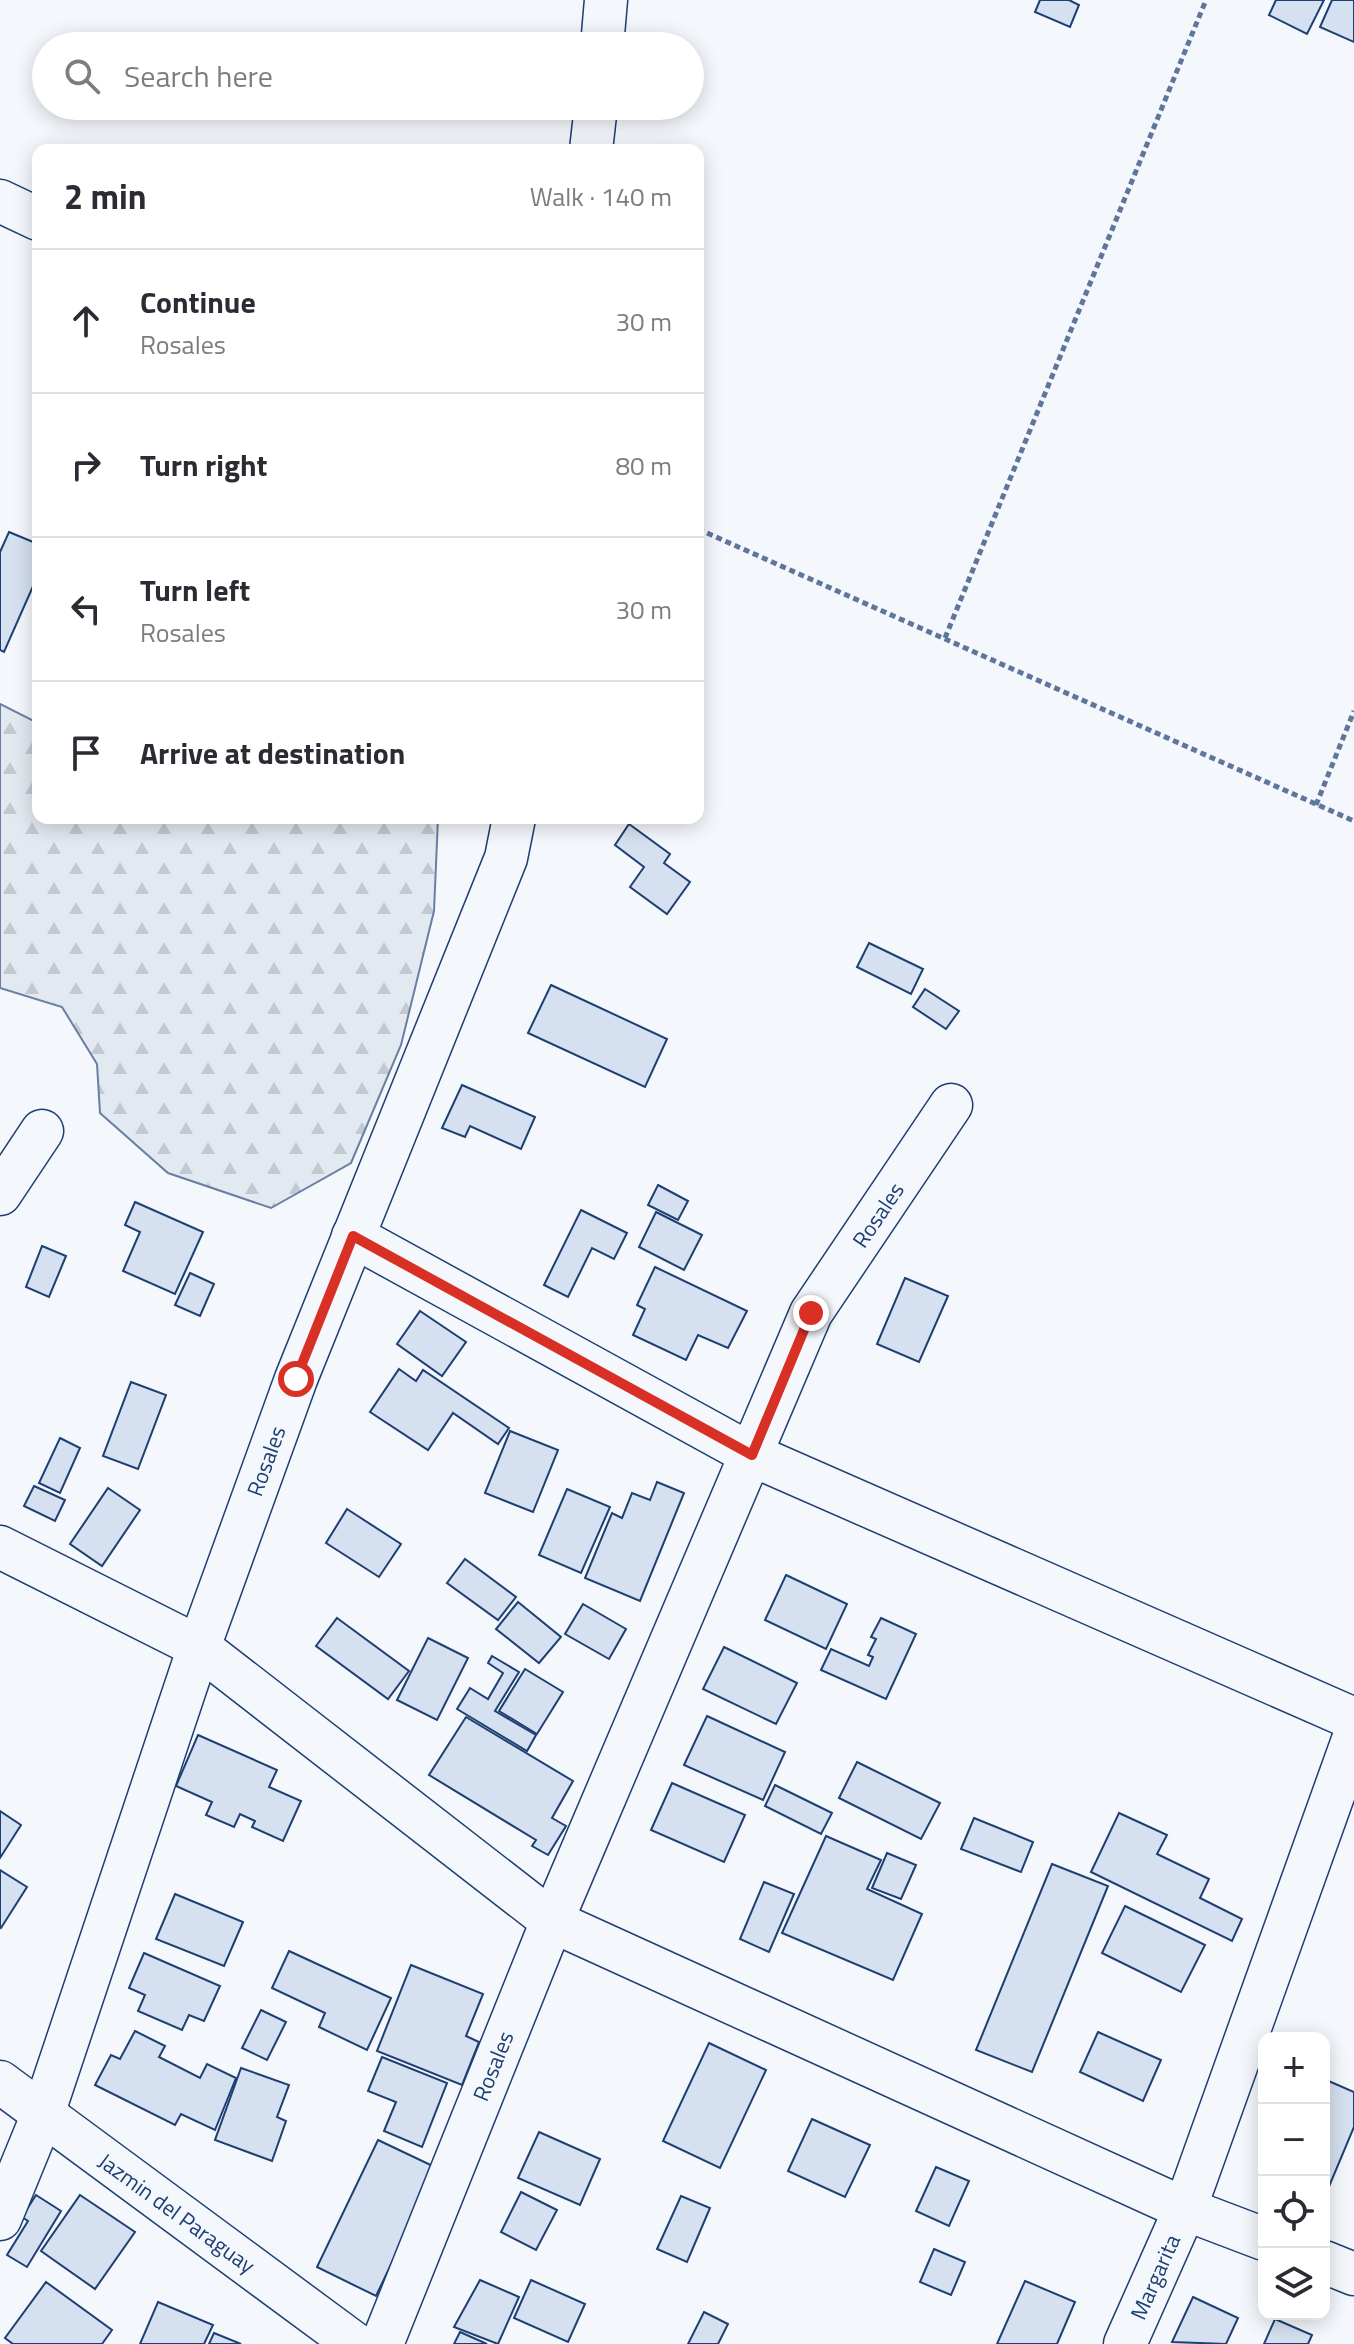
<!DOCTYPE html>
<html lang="en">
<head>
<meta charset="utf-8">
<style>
  :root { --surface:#fff; --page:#f7f7f7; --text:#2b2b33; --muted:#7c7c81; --line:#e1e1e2 }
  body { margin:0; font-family:"Titillium Web",sans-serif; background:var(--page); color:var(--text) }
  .controls { position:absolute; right:24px; bottom:24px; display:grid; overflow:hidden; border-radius:16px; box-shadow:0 4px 20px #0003 }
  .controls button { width:72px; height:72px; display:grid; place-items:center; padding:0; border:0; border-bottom:2px solid var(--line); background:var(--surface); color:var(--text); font:40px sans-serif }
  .stop { position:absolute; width:24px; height:24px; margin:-18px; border:6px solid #d93025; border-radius:50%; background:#fff }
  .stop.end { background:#d93025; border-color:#fff; box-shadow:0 2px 8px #0008 }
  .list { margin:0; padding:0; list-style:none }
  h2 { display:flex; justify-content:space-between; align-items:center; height:104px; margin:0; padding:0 32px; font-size:34px }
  h2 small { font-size:26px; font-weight:400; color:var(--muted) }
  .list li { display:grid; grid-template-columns:52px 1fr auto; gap:24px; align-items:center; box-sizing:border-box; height:144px; padding:0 32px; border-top:2px solid var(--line) }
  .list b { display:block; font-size:30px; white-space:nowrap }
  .list p { margin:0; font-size:26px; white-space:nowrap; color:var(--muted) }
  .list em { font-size:26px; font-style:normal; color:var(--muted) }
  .icon { flex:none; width:44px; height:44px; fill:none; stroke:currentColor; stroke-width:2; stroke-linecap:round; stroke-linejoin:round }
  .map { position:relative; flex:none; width:1354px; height:2344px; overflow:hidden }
  .search { position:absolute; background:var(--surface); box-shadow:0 4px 20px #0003; left:32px; top:32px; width:672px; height:88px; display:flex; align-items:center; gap:20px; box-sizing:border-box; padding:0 28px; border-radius:44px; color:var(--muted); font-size:30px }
  .panel { position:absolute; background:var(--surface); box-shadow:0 4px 20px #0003; left:32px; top:144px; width:672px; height:680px; border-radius:16px }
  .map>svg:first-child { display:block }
</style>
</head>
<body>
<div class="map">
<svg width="1354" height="2344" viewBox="0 0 1354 2344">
  <defs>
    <pattern id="forest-firs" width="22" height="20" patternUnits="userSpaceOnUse" patternTransform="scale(2)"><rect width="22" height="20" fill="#e3e9f0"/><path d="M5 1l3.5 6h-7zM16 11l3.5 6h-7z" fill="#c2c9d1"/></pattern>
  </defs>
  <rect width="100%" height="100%" fill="#f4f7fb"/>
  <path fill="url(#forest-firs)" stroke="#687fa3" stroke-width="2" d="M 0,704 L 38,723 L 38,818 L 438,818 L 434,911 L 401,1045 L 351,1163 L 271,1208 L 168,1173 L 100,1113 L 97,1064 L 62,1007 L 0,988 Z"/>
  <g fill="#d5e0f0" stroke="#1d3f73" stroke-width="2">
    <path d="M 1040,0 L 1069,0 L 1079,5 L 1070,27 L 1035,12 Z"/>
    <path d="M 1276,0 L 1324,0 L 1307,34 L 1269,15 Z"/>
    <path d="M 1332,0 L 1354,0 L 1354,42 L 1320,27 Z"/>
    <path d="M 9,532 L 38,544 L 38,575 L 4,652 L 0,650 L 0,552 Z"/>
    <path d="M 629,824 L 670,854 L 664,863 L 690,882 L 667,914 L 630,887 L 644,867 L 615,845 Z"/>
    <path d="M 869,943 L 923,969 L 911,994 L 857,967 Z"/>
    <path d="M 551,985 L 667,1039 L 645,1087 L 528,1033 Z"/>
    <path d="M 925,989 L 959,1011 L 946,1029 L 913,1007 Z"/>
    <path d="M 462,1085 L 535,1117 L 521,1149 L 470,1126 L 465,1137 L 442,1128 Z"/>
    <path d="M 658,1185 L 688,1201 L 678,1220 L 648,1205 Z"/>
    <path d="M 135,1202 L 203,1232 L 175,1294 L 123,1271 L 140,1232 L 125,1225 Z"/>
    <path d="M 581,1210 L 627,1233 L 614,1259 L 592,1248 L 568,1297 L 544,1285 Z"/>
    <path d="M 656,1212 L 702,1235 L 684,1270 L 639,1247 Z"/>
    <path d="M 42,1246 L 66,1256 L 49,1297 L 26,1287 Z"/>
    <path d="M 655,1267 L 747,1311 L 728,1348 L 698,1335 L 686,1360 L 633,1335 L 645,1309 L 637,1305 Z"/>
    <path d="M 190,1273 L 214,1284 L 200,1316 L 175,1305 Z"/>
    <path d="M 905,1278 L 948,1296 L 919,1362 L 877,1344 Z"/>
    <path d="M 420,1311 L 466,1342 L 442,1376 L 397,1344 Z"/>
    <path d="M 399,1369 L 416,1381 L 423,1370 L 509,1428 L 498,1444 L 453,1413 L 428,1450 L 370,1412 Z"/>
    <path d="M 131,1382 L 166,1395 L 138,1469 L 103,1456 Z"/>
    <path d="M 510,1431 L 558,1450 L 533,1512 L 485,1493 Z"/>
    <path d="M 60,1438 L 80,1448 L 60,1493 L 39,1483 Z"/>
    <path d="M 657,1482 L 684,1493 L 640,1601 L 585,1578 L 612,1513 L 622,1518 L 632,1493 L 650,1500 Z"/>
    <path d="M 34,1486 L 65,1500 L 55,1521 L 24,1506 Z"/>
    <path d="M 108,1488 L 140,1510 L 102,1566 L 70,1544 Z"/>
    <path d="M 567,1489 L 610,1507 L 581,1573 L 539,1555 Z"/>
    <path d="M 347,1509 L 401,1544 L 379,1577 L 326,1543 Z"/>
    <path d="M 465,1559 L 516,1597 L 498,1620 L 447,1583 Z"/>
    <path d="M 786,1575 L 847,1604 L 826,1649 L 765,1620 Z"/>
    <path d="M 518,1602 L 561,1637 L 539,1663 L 496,1629 Z"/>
    <path d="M 583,1604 L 626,1629 L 609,1659 L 565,1634 Z"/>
    <path d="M 337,1618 L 409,1671 L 388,1699 L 316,1646 Z"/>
    <path d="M 881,1618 L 916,1634 L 886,1699 L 821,1670 L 831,1649 L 869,1666 L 873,1657 L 868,1655 L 876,1639 L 871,1637 Z"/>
    <path d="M 428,1638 L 468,1658 L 437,1720 L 397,1700 Z"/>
    <path d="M 724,1647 L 797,1683 L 776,1724 L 703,1689 Z"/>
    <path d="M 492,1656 L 519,1672 L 495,1711 L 536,1735 L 527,1751 L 457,1709 L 470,1688 L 488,1699 L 503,1673 L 488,1663 Z"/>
    <path d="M 525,1669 L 563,1692 L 537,1734 L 499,1711 Z"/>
    <path d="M 707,1716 L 785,1752 L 763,1800 L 684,1765 Z"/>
    <path d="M 466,1717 L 573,1781 L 552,1818 L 566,1826 L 548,1855 L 532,1846 L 536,1840 L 429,1775 Z"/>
    <path d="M 198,1735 L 277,1770 L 269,1787 L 301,1801 L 283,1841 L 252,1827 L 255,1821 L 240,1814 L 234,1827 L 206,1815 L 212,1802 L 176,1786 Z"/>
    <path d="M 857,1762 L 940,1803 L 921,1839 L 839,1798 Z"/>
    <path d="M 672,1783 L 745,1815 L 724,1862 L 651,1830 Z"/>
    <path d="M 775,1785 L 832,1813 L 821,1834 L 765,1806 Z"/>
    <path d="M 0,1811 L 21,1825 L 0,1858 Z"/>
    <path d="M 1119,1813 L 1167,1835 L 1157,1854 L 1209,1879 L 1200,1898 L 1242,1919 L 1232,1941 L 1091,1872 Z"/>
    <path d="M 974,1818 L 1033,1842 L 1021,1872 L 961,1849 Z"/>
    <path d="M 826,1836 L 881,1860 L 867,1889 L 922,1914 L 893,1980 L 782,1933 Z"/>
    <path d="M 887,1853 L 916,1865 L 901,1899 L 872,1888 Z"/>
    <path d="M 1052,1864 L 1108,1886 L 1032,2072 L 976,2050 Z"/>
    <path d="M 0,1870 L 27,1887 L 1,1928 L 0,1927 Z"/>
    <path d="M 764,1882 L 794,1894 L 769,1952 L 740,1939 Z"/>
    <path d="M 175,1894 L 243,1922 L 224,1966 L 156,1939 Z"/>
    <path d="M 1125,1906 L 1205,1945 L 1181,1992 L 1102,1953 Z"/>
    <path d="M 289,1951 L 391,1998 L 367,2050 L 319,2027 L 325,2013 L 272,1988 Z"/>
    <path d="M 144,1953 L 220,1986 L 204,2021 L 189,2015 L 182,2030 L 138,2011 L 145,1995 L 129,1988 Z"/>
    <path d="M 411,1965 L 483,1994 L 466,2036 L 479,2042 L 462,2085 L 377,2051 Z"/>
    <path d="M 261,2010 L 286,2022 L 267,2060 L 242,2048 Z"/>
    <path d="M 135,2031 L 165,2046 L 159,2057 L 200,2078 L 207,2064 L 236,2078 L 215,2130 L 181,2114 L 175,2125 L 95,2085 L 111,2055 L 120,2059 Z"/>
    <path d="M 1098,2032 L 1161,2060 L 1143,2101 L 1080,2072 Z"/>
    <path d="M 709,2043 L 766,2070 L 720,2168 L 663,2141 Z"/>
    <path d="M 382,2057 L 447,2083 L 422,2147 L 384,2131 L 396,2102 L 368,2091 Z"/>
    <path d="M 241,2068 L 289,2085 L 277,2117 L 286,2121 L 272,2161 L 215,2140 Z"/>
    <path d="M 1324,2079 L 1354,2092 L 1354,2127 L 1328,2189 L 1324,2187 Z"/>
    <path d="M 812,2119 L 870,2145 L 845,2197 L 788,2171 Z"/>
    <path d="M 539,2132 L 600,2159 L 580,2205 L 518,2178 Z"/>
    <path d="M 378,2140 L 437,2168 L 376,2296 L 317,2267 Z"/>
    <path d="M 936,2167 L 969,2181 L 949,2226 L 916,2211 Z"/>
    <path d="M 521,2192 L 557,2210 L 536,2250 L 501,2232 Z"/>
    <path d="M 36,2195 L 61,2211 L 27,2267 L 7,2255 L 28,2221 L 22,2217 Z"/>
    <path d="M 80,2195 L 135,2232 L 95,2289 L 41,2251 Z"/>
    <path d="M 681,2196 L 710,2208 L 687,2262 L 657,2249 Z"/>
    <path d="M 934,2249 L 965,2262 L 951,2295 L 920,2282 Z"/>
    <path d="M 480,2280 L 519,2297 L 498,2344 L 454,2327 Z"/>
    <path d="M 531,2280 L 585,2304 L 568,2342 L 514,2318 Z"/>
    <path d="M 1025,2281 L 1075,2302 L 1057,2344 L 997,2344 Z"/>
    <path d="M 46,2282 L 112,2330 L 102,2344 L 13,2344 L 5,2338 Z"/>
    <path d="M 1193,2297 L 1238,2318 L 1226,2344 L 1172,2342 Z"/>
    <path d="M 158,2302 L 213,2325 L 204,2344 L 140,2344 Z"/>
    <path d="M 704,2312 L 728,2324 L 718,2344 L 688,2344 Z"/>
    <path d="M 1275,2319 L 1312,2335 L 1308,2344 L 1264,2344 Z"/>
    <path d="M 460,2332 L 487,2344 L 454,2344 Z"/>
    <path d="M 214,2333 L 241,2344 L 209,2344 Z"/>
  </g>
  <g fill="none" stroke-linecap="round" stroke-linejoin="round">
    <defs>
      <g id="minor">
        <path d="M 602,46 L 606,0"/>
        <path d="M 591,150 L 596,106"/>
        <path d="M 0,201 L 38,219"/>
        <path d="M 0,1194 L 42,1131"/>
        <path d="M 353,1236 L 752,1455 L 1354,1719"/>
        <path d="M 0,1547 L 199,1647 L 552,1921 L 1185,2209 L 1264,2239"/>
        <path d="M 0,2082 L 355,2344"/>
        <path d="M 0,2219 L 43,2114 L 199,1647 L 296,1379 L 506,858 L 514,818"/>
        <path d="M 1324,2262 L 1354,2274"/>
        <path d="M 382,2344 L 552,1921 L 811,1313 L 951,1105"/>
        <path d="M 1125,2344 L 1185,2209 L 1354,1737"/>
      </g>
    </defs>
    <use href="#minor" stroke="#1d3f73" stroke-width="45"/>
    <g stroke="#5e769c" stroke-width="5" stroke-dasharray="6 4" stroke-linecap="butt">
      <path d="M 698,529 L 1354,821"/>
      <path d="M 945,638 L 1206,0"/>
      <path d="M 1316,805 L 1354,711"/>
    </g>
    <use href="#minor" stroke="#f4f7fb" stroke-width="42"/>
  </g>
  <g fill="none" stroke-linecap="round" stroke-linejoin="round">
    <path stroke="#d93025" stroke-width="10" d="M 296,1379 L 353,1236 L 752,1455 L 811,1313"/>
  </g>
  <g text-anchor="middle" stroke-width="6" stroke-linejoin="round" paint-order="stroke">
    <g font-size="22" fill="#1d3f73" stroke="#f4f7fb">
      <text transform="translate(878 1215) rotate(-56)" y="8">Rosales</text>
      <text transform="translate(266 1461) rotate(-70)" y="8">Rosales</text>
      <text transform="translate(493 2066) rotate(-68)" y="8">Rosales</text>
      <text transform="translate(177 2213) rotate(36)" y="8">Jazmin del Paraguay</text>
      <text transform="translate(1155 2277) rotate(-66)" y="8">Margarita</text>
    </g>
  </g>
</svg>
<div class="controls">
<button>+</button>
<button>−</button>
<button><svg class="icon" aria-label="locate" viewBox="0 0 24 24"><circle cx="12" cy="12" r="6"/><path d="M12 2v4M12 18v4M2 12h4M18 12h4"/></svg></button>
<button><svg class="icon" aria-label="layers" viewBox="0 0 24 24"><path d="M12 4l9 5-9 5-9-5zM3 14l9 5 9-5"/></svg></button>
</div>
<div class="stop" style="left:296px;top:1379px"></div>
<div class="stop end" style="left:811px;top:1313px"></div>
<div class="search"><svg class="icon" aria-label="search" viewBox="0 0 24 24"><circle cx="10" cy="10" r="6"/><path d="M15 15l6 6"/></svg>Search here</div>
<section class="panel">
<h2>2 min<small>Walk · 140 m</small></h2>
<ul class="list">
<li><svg class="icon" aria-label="ahead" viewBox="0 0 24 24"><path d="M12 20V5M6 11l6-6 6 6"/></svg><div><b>Continue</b><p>Rosales</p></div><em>30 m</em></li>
<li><svg class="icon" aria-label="right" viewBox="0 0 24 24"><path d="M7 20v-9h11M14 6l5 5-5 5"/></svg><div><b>Turn right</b></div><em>80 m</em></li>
<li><svg class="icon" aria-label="left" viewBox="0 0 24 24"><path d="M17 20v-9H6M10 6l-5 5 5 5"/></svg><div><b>Turn left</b><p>Rosales</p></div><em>30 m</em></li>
<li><svg class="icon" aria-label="arrive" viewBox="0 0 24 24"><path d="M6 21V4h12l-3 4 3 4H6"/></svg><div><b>Arrive at destination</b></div></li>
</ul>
</section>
</div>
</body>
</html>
